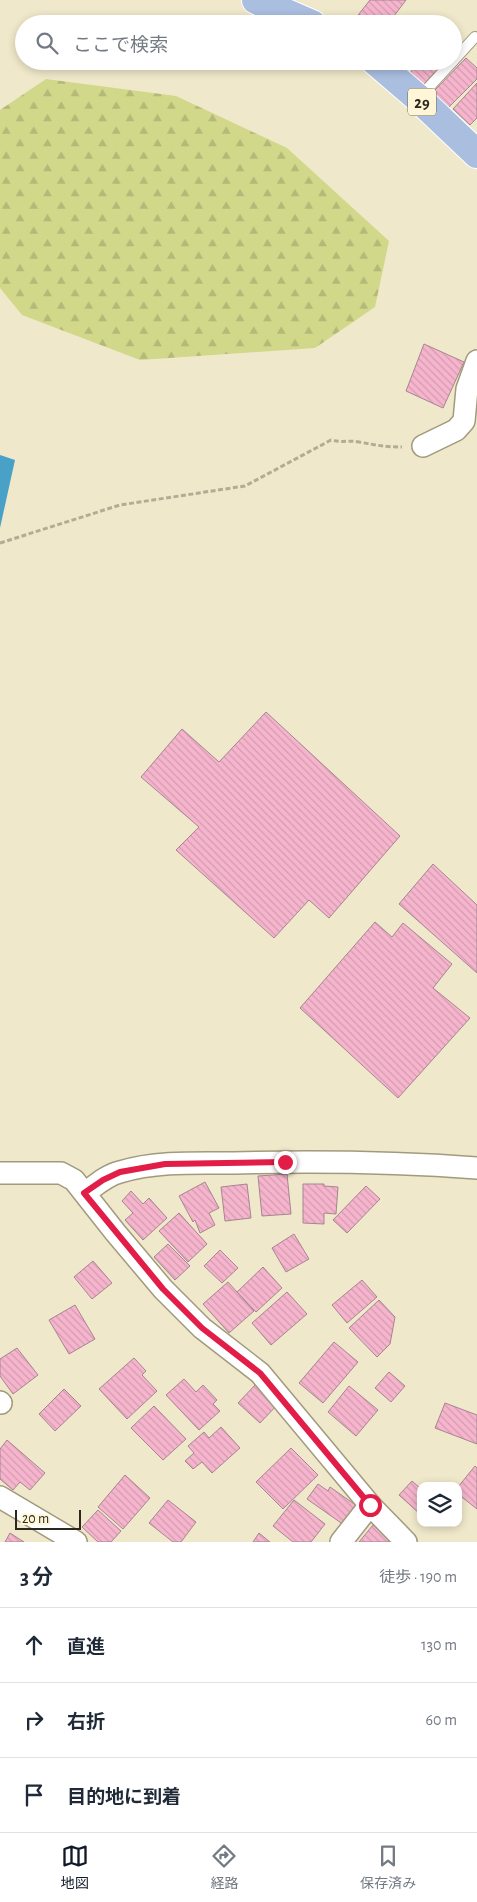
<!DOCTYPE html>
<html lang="ja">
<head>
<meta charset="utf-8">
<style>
  :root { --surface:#fff; --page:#f2f2f3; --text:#1f2937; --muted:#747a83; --line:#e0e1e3; --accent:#111827 }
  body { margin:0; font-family:"Alegreya Sans","Noto Sans JP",sans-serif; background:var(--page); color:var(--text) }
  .controls { position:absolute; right:15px; bottom:15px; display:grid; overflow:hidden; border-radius:10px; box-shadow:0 2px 8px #0003 }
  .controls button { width:45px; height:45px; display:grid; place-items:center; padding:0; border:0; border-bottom:1px solid var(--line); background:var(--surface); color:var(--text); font:25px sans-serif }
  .scale { position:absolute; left:15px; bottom:12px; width:66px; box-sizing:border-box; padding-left:5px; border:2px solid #2b281d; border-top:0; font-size:14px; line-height:18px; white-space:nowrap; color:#2b281d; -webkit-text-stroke:4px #fef6d7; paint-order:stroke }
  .stop { position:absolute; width:15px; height:15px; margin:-11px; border:4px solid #e11d48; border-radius:50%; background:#fff }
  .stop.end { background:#e11d48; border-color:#fff; box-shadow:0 1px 5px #0008 }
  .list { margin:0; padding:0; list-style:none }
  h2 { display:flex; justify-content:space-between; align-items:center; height:65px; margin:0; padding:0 20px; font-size:21px }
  h2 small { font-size:16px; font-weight:400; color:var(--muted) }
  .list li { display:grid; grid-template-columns:32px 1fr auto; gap:15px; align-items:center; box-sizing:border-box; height:75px; padding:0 20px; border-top:1px solid var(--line) }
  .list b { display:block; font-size:19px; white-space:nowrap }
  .list em { font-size:16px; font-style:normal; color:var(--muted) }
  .icon { flex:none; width:28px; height:28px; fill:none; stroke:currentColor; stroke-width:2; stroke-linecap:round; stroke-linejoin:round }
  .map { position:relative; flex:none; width:477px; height:1542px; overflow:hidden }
  .search { position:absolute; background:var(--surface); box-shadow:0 2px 8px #0003; left:15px; right:15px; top:15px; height:55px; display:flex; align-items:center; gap:12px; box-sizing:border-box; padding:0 18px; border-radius:28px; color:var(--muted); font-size:19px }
  .sheet { height:290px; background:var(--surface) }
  nav { display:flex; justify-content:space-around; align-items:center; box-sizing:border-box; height:70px; border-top:1px solid var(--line); background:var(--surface); font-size:14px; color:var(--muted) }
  nav a { display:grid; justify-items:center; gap:2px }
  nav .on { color:var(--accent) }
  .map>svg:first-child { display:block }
</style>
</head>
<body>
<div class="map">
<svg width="477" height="1542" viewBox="0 0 477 1542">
  <defs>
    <pattern id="forest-firs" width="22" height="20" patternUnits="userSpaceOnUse" patternTransform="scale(1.25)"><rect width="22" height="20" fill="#d1d88a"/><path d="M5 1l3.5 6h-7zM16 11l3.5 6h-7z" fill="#b4b977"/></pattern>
    <pattern id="building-back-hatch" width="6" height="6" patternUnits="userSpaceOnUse" patternTransform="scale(1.25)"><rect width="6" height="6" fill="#f6b5cd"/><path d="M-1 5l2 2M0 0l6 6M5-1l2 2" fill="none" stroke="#d39cb0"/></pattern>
  </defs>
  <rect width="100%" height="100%" fill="#f0e8ca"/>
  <path fill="url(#forest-firs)" d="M 46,79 L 176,96 L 287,148 L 389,241 L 375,307 L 315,348 L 140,360 L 22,315 L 0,288 L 0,110 Z"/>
  <path fill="#49a1c8" d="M 0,455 L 15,460 L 0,528 Z"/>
  <g fill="url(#building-back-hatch)" stroke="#a58591">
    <path d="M 370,0 L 406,0 L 388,24 L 361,24 L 355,19 Z"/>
    <path d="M 466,58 L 477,68 L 477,79 L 449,107 L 433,92 Z"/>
    <path d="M 397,61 L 416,61 L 408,70 Z"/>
    <path d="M 420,61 L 445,61 L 423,85 L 410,73 Z"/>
    <path d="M 477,83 L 477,118 L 470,125 L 453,109 Z"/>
    <path d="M 424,344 L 464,362 L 443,408 L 406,391 Z"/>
    <path d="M 266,712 L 400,836 L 329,918 L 309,900 L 274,938 L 176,850 L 199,827 L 141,777 L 182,729 L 219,762 Z"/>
    <path d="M 433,864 L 477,905 L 477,973 L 399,904 Z"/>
    <path d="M 375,922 L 392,937 L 403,923 L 452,964 L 433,988 L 470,1018 L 398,1098 L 300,1008 Z"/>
    <path d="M 287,1174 L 291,1214 L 262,1216 L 258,1176 Z"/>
    <path d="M 205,1182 L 219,1208 L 209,1213 L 215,1225 L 200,1233 L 195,1220 L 193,1222 L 179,1196 Z"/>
    <path d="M 247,1184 L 251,1218 L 225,1221 L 221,1187 Z"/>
    <path d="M 303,1184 L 324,1184 L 324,1186 L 338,1187 L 336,1214 L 324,1213 L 324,1224 L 303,1223 Z"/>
    <path d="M 366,1186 L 380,1199 L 347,1233 L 333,1220 Z"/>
    <path d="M 131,1191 L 143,1204 L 149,1198 L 167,1218 L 143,1240 L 125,1220 L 133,1213 L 122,1201 Z"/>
    <path d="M 179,1213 L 207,1244 L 188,1262 L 159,1231 Z"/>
    <path d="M 294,1234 L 309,1259 L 286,1272 L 272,1248 Z"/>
    <path d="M 168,1244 L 190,1266 L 175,1280 L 154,1257 Z"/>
    <path d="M 220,1250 L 238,1268 L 222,1283 L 204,1266 Z"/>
    <path d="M 93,1261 L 112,1283 L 92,1299 L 74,1277 Z"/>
    <path d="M 263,1267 L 282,1288 L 256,1312 L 237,1292 Z"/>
    <path d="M 362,1280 L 377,1297 L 347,1323 L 332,1305 Z"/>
    <path d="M 228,1282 L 254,1311 L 229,1333 L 203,1304 Z"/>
    <path d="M 287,1292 L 307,1314 L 271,1345 L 252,1323 Z"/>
    <path d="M 379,1300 L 395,1317 L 390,1344 L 377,1357 L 349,1328 Z"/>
    <path d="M 75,1305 L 95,1339 L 69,1354 L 49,1320 Z"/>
    <path d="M 334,1342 L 358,1362 L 323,1403 L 299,1383 Z"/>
    <path d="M 17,1348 L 38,1375 L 13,1394 L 0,1376 L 0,1359 Z"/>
    <path d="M 134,1358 L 146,1371 L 142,1375 L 157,1391 L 127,1419 L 99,1389 Z"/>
    <path d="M 389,1372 L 405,1386 L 391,1402 L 375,1388 Z"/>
    <path d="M 184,1379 L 196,1392 L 203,1385 L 217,1400 L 213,1404 L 220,1411 L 199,1430 L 166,1395 Z"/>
    <path d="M 257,1383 L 278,1404 L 260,1423 L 238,1403 Z"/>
    <path d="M 349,1386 L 378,1410 L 356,1436 L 328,1412 Z"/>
    <path d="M 64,1389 L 81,1406 L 55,1431 L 39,1414 Z"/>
    <path d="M 445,1403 L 477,1415 L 477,1444 L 435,1428 Z"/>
    <path d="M 154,1406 L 186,1439 L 163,1460 L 131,1428 Z"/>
    <path d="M 221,1427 L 240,1448 L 212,1473 L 202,1462 L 193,1469 L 185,1461 L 194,1453 L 188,1446 L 204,1432 L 209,1438 Z"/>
    <path d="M 7,1440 L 45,1473 L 30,1490 L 20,1482 L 13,1490 L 0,1479 L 0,1449 Z"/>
    <path d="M 291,1448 L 318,1475 L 283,1509 L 256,1482 Z"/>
    <path d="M 475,1466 L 477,1468 L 477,1509 L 458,1494 L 458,1487 Z"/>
    <path d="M 125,1475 L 150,1498 L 123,1529 L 98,1507 Z"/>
    <path d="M 412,1481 L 421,1489 L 420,1514 L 399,1495 Z"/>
    <path d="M 318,1484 L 328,1491 L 330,1487 L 357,1506 L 344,1525 L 307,1499 Z"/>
    <path d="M 168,1500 L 196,1522 L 181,1542 L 173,1542 L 149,1523 Z"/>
    <path d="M 294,1500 L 325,1524 L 311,1542 L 293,1542 L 273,1526 Z"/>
    <path d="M 98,1510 L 121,1531 L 111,1542 L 98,1542 L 82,1527 Z"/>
    <path d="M 373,1525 L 391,1538 L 388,1542 L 359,1542 Z"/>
    <path d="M 10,1533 L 24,1542 L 5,1542 Z"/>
    <path d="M 259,1533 L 270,1542 L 253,1542 Z"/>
  </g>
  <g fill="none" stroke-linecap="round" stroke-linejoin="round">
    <defs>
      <g id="service">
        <path d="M 453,61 L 475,37"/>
        <path d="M 419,98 L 453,61"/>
      </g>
      <g id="minor">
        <path d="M 423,446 L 456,430 L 464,421 L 467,389 L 477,361"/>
        <path d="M 0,1173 L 61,1173 L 74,1180 L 115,1232 L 163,1289 L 202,1328 L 260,1373 L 370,1505 L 406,1542"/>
        <path d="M 85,1193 C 96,1185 107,1175 120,1172 C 156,1161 197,1163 234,1163 C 315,1161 396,1162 477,1168"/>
        <path d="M 0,1402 L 1,1403"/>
        <path d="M 0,1497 L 76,1542"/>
        <path d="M 341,1542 L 370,1505"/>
      </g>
      <g id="primary">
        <path d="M 256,0 L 312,24"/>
        <path d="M 375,61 L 418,98 L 477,154"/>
      </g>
    </defs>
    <use href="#service" stroke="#a19a7d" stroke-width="12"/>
    <use href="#minor" stroke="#a19a7d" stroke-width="24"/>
    <use href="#primary" stroke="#fff" stroke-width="30"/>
    <path stroke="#b3ac94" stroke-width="3" stroke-dasharray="5 2.5" stroke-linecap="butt" d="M 0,543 L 120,505 L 245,486 L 331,440 C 344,443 348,440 359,442 C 376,445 384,447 402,447"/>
    <use href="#service" stroke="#fff" stroke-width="10"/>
    <use href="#minor" stroke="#fff" stroke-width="21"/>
    <use href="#primary" stroke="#aabee0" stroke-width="28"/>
  </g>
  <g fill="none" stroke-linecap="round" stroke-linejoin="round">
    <path stroke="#e11d48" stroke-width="6" d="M 285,1162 L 165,1164 L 120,1172 L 103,1180 L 84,1193 L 163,1289 L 202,1328 L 260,1373 L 370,1505"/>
  </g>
  <g text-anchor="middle" stroke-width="4.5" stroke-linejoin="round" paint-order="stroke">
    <rect fill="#fef6d7" stroke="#6a6655" stroke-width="1" x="408" y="88.5" width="28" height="27" rx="4"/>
    <g font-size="16" font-weight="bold" fill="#2b281d">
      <text x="422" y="108">29</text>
    </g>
  </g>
</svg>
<div class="controls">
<button><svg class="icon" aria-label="layers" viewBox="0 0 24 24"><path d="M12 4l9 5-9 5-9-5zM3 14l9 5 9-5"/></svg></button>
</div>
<div class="scale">20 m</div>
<div class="stop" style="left:370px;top:1505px"></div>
<div class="stop end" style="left:285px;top:1162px"></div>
<div class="search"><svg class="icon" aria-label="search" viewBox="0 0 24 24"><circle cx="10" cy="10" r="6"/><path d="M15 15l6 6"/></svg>ここで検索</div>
</div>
<section class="sheet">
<h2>3 分<small>徒歩 · 190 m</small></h2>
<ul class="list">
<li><svg class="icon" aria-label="ahead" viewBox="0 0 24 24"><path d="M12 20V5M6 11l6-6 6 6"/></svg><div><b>直進</b></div><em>130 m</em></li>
<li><svg class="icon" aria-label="right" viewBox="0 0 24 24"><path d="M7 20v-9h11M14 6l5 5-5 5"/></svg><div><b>右折</b></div><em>60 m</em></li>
<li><svg class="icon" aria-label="arrive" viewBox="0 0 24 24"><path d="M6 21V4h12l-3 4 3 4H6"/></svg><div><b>目的地に到着</b></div></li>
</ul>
</section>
<nav>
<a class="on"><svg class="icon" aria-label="map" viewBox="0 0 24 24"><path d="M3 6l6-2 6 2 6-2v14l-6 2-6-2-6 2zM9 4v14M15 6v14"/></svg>地図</a>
<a><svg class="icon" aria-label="directions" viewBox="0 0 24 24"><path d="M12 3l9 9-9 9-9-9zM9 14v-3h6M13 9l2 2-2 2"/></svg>経路</a>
<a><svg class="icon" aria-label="saved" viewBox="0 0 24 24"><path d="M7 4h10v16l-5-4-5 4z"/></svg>保存済み</a>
</nav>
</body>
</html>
